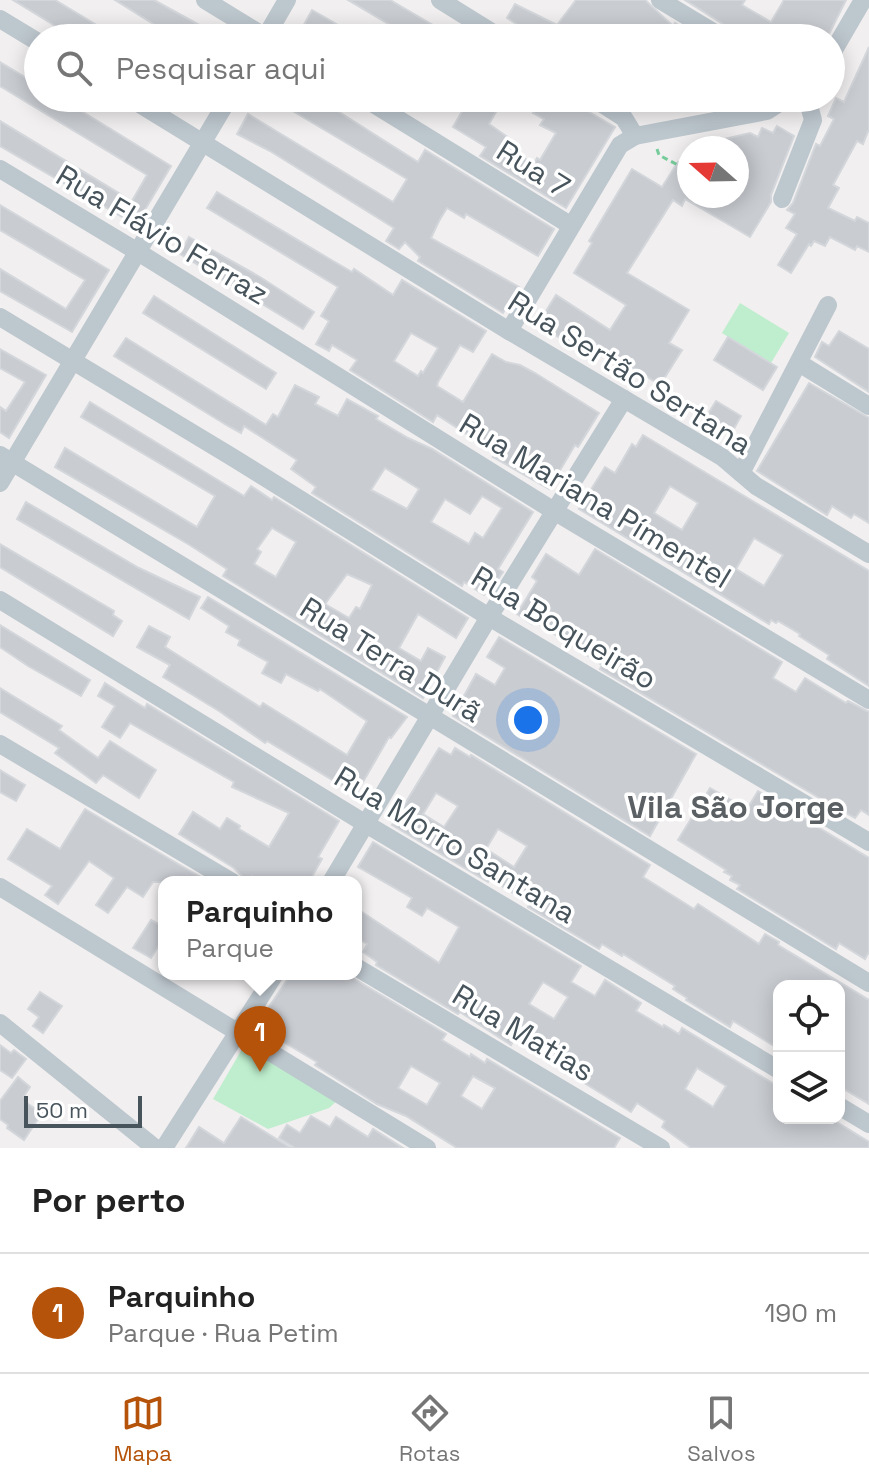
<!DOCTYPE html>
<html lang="pt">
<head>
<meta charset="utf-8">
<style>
  :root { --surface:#fff; --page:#f6f6f6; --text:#222; --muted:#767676; --line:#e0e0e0; --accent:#b45309 }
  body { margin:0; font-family:"Space Grotesk",sans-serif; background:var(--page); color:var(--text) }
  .controls { position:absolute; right:24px; bottom:24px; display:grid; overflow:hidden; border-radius:16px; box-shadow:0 4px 20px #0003 }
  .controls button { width:72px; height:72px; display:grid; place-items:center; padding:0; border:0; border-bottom:2px solid var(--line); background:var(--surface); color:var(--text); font:40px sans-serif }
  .compass { position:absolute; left:677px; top:136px; width:72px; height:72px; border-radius:50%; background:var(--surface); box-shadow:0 4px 20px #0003; rotate:290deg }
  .scale { position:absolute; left:24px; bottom:20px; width:118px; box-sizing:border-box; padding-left:8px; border:4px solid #47545c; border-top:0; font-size:22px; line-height:28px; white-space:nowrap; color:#47545c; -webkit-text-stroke:6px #fff; paint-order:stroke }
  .you { position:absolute; left:528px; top:720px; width:28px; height:28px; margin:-20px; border:6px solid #fff; border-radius:50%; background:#1a73e8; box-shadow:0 0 0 12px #1a73e833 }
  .badge { display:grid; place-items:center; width:52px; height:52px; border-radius:50%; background:var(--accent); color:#fff; font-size:26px; font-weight:700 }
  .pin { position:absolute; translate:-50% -66px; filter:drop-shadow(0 2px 4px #0008) }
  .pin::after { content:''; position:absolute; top:42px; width:28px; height:24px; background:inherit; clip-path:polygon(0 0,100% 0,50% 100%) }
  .popup { position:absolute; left:158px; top:876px; width:204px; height:104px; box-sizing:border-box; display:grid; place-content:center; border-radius:16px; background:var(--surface); filter:drop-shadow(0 2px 6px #0005); font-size:26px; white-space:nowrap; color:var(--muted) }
  .popup b { font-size:30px; color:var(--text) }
  .popup::after { content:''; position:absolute; left:50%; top:100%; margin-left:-16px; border:16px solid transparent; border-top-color:var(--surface) }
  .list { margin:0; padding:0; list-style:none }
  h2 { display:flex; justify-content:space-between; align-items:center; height:104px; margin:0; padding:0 32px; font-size:34px }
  h2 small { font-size:26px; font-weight:400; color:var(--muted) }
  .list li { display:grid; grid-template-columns:52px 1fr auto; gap:24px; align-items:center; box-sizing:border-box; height:120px; padding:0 32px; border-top:2px solid var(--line) }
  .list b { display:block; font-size:30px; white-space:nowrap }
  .list p { margin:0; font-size:26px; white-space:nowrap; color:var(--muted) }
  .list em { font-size:26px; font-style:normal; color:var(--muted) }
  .icon { flex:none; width:44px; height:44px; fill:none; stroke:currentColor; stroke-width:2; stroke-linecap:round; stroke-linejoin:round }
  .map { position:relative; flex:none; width:869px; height:1148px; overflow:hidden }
  .search { position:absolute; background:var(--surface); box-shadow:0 4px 20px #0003; left:24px; right:24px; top:24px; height:88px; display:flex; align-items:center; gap:20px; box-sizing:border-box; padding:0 28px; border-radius:44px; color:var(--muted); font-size:30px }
  .sheet { height:224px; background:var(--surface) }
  nav { display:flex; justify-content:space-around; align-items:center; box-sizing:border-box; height:112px; border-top:2px solid var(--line); background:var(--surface); font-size:22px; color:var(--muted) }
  nav a { display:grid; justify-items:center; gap:4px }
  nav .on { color:var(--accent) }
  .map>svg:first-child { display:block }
</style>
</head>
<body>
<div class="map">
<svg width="869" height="1148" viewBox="0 0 869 1148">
  <rect width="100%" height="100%" fill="#f1efef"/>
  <g fill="#beeecd">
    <path d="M 740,303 L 789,333 L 771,363 L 722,333 Z"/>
    <path d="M 245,1044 L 339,1099 L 329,1108 L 268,1129 L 213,1099 Z"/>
  </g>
  <g fill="#c9ccd1" stroke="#d3d6da" stroke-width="2" fill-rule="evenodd">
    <path d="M 13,0 L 55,0 L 118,38 L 75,38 Z"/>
    <path d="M 115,0 L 154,0 L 223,38 L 176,38 Z"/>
    <path d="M 348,0 L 390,0 L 455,38 L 412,38 Z"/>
    <path d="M 576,0 L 645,0 L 673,26 L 675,23 L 698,38 L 557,38 L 513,35 L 518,25 L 507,18 L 515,4 L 557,25 Z"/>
    <path d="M 685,0 L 745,0 L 742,5 L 771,22 L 784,0 L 846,0 L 827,38 L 735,38 L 729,28 Z"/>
    <path d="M 312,10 L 333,22 L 358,38 L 315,38 L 301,30 Z"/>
    <path d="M 869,47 L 869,129 L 863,144 L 857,141 L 833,185 L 839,188 L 828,208 L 855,221 L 857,217 L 869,223 L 869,252 L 857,246 L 855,250 L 830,237 L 825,246 L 814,241 L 811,246 L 809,244 L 791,273 L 778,265 L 797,234 L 786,228 L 795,214 L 787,210 L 793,203 L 816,144 L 820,146 L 834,119 L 828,116 L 836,98 L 844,102 Z"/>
    <path d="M 0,62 L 38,85 L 38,98 L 60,98 L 171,166 L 136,225 L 0,146 L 0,121 L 132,201 L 147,175 L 0,86 Z"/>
    <path d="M 271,98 L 317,98 L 418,162 L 425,150 L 554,229 L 538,256 L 466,214 L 464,218 L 447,208 L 439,221 L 431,238 L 519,287 L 503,313 L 418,261 L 420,257 L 405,242 L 399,249 L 386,241 L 394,228 L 270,151 L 237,134 L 248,114 L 393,202 L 407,179 Z"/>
    <path d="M 470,98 L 504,98 L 489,124 L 512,140 L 507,148 L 534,164 L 537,158 L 540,160 L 556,133 L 540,125 L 544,119 L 533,113 L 535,111 L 514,98 L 565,98 L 615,127 L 566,208 L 480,156 L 486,147 L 453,127 Z"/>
    <path d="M 777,126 L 794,136 L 771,195 L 771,202 L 750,237 L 685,199 L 682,206 L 673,200 L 627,273 L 689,310 L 669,343 L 682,350 L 660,385 L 587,338 L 579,350 L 538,324 L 556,295 L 610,330 L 626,305 L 574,273 L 592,243 L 589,241 L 632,169 L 662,187 L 678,162 L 689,168 L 687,196 L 737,196 L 737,148 L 708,148 L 707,143 L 750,133 L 758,137 L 762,128 L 773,133 Z"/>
    <path d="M 217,192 L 328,258 L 352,272 L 354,269 L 393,295 L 402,280 L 486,331 L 473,352 L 460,345 L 438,382 L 437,386 L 463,402 L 492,354 L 506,362 L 520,365 L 535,373 L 599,413 L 578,447 L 575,445 L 549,489 L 493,457 L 496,453 L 437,415 L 433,422 L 350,370 L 357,360 L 332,345 L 329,351 L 316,344 L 329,321 L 321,316 L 338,287 L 207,208 ZM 411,333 L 438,348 L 423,373 L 421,371 L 418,376 L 394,361 Z"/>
    <path d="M 0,205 L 109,270 L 72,332 L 0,291 L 0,269 L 66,309 L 85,280 L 0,230 Z"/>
    <path d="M 189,237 L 260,277 L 314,312 L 303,329 L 180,254 Z"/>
    <path d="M 154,296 L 276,373 L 266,389 L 143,313 Z"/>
    <path d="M 839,331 L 869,349 L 869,392 L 815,357 L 822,342 L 829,346 Z"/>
    <path d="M 728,337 L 777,367 L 763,390 L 714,360 Z"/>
    <path d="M 126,338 L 266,425 L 273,414 L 278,417 L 295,385 L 319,397 L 315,404 L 338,416 L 347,399 L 378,416 L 376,419 L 408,438 L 432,449 L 533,512 L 498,569 L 503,572 L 493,587 L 491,585 L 484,595 L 464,582 L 462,586 L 312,493 L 316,487 L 291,469 L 297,460 L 244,426 L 241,433 L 228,426 L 114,356 ZM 385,468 L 419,489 L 407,509 L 371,490 ZM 482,496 L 502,508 L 483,538 L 475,533 L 469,544 L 431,522 L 445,499 L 470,514 Z"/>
    <path d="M 0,349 L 46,375 L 9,438 L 0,432 L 0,407 L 6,411 L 25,382 L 0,368 Z"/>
    <path d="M 809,383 L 869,418 L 869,523 L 854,514 L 851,518 L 832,506 L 827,515 L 757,471 Z"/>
    <path d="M 716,401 L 741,416 L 731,434 L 705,419 Z"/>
    <path d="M 90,402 L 244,496 L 251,486 L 272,500 L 274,497 L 468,618 L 456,638 L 418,614 L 399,648 L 421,661 L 428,648 L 445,657 L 423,698 L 223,576 L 227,569 L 188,544 L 55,467 L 65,448 L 197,527 L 215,496 L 81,417 ZM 272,528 L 296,542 L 276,577 L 254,564 L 261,552 L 257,549 ZM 347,574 L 372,585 L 360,609 L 356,607 L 349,618 L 325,604 Z"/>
    <path d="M 643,435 L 869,571 L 869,686 L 827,659 L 829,655 L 799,636 L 800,634 L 778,621 L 776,623 L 771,620 L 769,624 L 579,509 L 605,467 L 615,473 L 632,444 L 636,447 ZM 670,486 L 698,503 L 682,530 L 654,513 ZM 754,538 L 783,555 L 764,586 L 736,569 Z"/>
    <path d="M 26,502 L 139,568 L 200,597 L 189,619 L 17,519 Z"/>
    <path d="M 0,544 L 114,611 L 113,615 L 122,621 L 113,636 L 0,567 Z"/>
    <path d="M 595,549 L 782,662 L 773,678 L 796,692 L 805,678 L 846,703 L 848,701 L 869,712 L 869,815 L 861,810 L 855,818 L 826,802 L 600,669 L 602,665 L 534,621 L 532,624 L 517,614 L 537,581 L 532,577 L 546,554 L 579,575 Z"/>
    <path d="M 208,597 L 407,717 L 391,738 L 389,737 L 356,794 L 267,741 L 265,743 L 219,711 L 163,677 L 170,665 L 137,647 L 149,626 L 170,637 L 165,647 L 260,707 L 263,703 L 347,755 L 367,721 L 320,689 L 318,691 L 286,674 L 281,683 L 262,673 L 268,662 L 238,645 L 240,640 L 226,632 L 229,626 L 201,608 Z"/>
    <path d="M 0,625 L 90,680 L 81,696 L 28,666 L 0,647 Z"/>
    <path d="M 499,637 L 696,754 L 650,836 L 453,716 L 476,674 L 495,685 L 505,668 L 487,657 Z"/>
    <path d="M 105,683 L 145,708 L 147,704 L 339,821 L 318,857 L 322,859 L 309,882 L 262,882 L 252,876 L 248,882 L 244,882 L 242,876 L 234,868 L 179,834 L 193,812 L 220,829 L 227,818 L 240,826 L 239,829 L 269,847 L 289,813 L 232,787 L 234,782 L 130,723 L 120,738 L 102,727 L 115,706 L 98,696 Z"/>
    <path d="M 0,688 L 62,726 L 59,730 L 98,758 L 110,741 L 156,770 L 139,798 L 103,775 L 96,783 L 55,753 L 59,748 L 0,712 Z"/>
    <path d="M 439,748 L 451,755 L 455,748 L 470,757 L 471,755 L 650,865 L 643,877 L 694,909 L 698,904 L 759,944 L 765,934 L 779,942 L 778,945 L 869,1000 L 869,1104 L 839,1086 L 839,986 L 779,986 L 779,1049 L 733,1021 L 730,1027 L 686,1000 L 687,998 L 673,989 L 675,986 L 623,954 L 622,956 L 602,944 L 599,949 L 528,907 L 530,903 L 490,879 L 488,882 L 392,825 ZM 436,793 L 458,806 L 444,827 L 423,814 ZM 498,829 L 527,846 L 514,867 L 486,849 Z"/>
    <path d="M 0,770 L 25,785 L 16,801 L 0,792 Z"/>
    <path d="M 710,788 L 747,809 L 758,791 L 869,858 L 869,952 L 865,959 L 839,943 L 836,949 L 737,889 L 740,885 L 730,880 L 732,876 L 724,872 L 726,870 L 678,840 Z"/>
    <path d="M 85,809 L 168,858 L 209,882 L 153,882 L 143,897 L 127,887 L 108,913 L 96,905 L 114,878 L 89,861 L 58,904 L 45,895 L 52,886 L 8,859 L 27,829 L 60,849 Z"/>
    <path d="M 373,842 L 581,966 L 571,982 L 595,996 L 605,980 L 641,1003 L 636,1011 L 663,1027 L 664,1025 L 679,1034 L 682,1028 L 779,1087 L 779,1118 L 830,1118 L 869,1142 L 869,1148 L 691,1148 L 662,1127 L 665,1121 L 637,1103 L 631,1112 L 560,1068 L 564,1061 L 541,1040 L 521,1028 L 511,1045 L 460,1012 L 458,1014 L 376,965 L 377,962 L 363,952 L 367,944 L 356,937 L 356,908 L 439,963 L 459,927 L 427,908 L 422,916 L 407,907 L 412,898 L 358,867 ZM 543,982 L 568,997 L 554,1019 L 529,1004 ZM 697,1068 L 726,1086 L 713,1107 L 685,1089 Z"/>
    <path d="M 151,920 L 164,927 L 164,937 L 151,958 L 133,948 Z"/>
    <path d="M 291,974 L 346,974 L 446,1034 L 442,1040 L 470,1057 L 471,1054 L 485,1063 L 487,1059 L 620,1138 L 614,1148 L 457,1148 L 406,1116 L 377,1104 L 315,1065 L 317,1062 L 265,1031 L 273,1018 L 265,1013 ZM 411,1066 L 440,1083 L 427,1105 L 398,1088 ZM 473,1076 L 495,1088 L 482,1109 L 461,1096 Z"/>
    <path d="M 40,992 L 62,1006 L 43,1033 L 33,1026 L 39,1017 L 28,1009 Z"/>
    <path d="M 0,1045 L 11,1053 L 14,1050 L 26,1059 L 12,1078 L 0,1070 Z"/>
    <path d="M 18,1077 L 30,1087 L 24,1096 L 27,1098 L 25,1102 L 42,1113 L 24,1140 L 7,1128 L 8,1125 L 0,1119 L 0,1101 Z"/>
    <path d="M 311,1116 L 330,1127 L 336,1117 L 368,1137 L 373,1129 L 403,1148 L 295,1148 L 279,1138 L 287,1125 L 300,1133 Z"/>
    <path d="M 241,1117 L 291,1148 L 186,1148 L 199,1127 L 224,1143 Z"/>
  </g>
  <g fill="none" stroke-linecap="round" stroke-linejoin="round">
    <path stroke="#76cc9b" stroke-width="3" stroke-dasharray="6 4" stroke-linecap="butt" d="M 657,149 L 659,155 L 689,171"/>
    <g stroke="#bdc7ce" stroke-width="18">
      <path d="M 205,0 L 267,38"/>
      <path d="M 440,0 L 501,38"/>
      <path d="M 660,0 L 723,38"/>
      <path d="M 0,19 L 38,42"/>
      <path d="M 265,38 L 287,0"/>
      <path d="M 831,55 L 863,0"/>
      <path d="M 130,98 L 509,331 L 722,457 L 756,486 L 869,554"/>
      <path d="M 364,98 L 570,225"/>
      <path d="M 593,98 L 624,118 L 635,136"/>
      <path d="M 0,169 L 138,252 L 554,511 L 869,700"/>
      <path d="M 782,199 L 813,120 L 807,98"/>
      <path d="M 0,317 L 232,457 L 489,617 L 869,842"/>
      <path d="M 509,331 L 620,145 L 635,136 L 767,111 L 787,98"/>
      <path d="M 799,363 L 869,406"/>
      <path d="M 0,455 L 869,983"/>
      <path d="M 741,473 L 828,305"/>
      <path d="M 0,483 L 229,98"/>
      <path d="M 0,600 L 366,824 L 779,1070"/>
      <path d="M 0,744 L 232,882"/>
      <path d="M 331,882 L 489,617 L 624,399"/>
      <path d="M 0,887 L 427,1148"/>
      <path d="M 356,967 L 661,1148"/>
      <path d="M 0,1023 L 155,1148"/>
      <path d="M 839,1106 L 869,1124"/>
      <path d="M 164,1148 L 275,974"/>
    </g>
  </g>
  <g text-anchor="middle" stroke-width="7" stroke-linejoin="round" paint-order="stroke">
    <g font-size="30" fill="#47545c" stroke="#fff">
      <text transform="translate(533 169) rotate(32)" y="10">Rua 7</text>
      <text transform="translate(162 235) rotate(31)" y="10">Rua Flávio Ferraz</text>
      <text transform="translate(630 373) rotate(32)" y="10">Rua Sertão Sertana</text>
      <text transform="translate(595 501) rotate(31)" y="10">Rua Mariana Pímentel</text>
      <text transform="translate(564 628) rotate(31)" y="10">Rua Boqueirão</text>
      <text transform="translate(391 660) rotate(32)" y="10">Rua Terra Durã</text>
      <text transform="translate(455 845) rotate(31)" y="10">Rua Morro Santana</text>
      <text transform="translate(523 1033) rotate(31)" y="10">Rua Matias</text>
    </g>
    <g font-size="32" font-weight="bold" fill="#5b6064" stroke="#fff">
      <text x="736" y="818">Vila São Jorge</text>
    </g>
  </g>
</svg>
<div class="controls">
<button><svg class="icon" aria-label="locate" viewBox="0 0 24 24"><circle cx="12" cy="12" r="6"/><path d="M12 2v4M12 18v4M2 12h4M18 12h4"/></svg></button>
<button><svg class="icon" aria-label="layers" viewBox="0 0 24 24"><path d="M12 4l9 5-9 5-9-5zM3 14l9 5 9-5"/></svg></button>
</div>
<svg class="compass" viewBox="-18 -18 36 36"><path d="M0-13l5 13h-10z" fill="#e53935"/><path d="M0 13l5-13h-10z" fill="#767676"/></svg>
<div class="scale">50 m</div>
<div class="you"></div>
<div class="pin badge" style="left:260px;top:1072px">1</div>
<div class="popup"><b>Parquinho</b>Parque</div>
<div class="search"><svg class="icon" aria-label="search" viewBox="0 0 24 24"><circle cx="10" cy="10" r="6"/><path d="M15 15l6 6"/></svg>Pesquisar aqui</div>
</div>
<section class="sheet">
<h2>Por perto<small></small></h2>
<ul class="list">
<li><span class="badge">1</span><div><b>Parquinho</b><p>Parque · Rua Petim</p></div><em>190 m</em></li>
</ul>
</section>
<nav>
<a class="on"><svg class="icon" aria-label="map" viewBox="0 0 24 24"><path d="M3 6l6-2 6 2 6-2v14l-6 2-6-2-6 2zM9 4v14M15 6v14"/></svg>Mapa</a>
<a><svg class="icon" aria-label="directions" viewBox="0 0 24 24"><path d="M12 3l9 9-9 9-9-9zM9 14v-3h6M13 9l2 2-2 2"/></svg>Rotas</a>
<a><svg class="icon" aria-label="saved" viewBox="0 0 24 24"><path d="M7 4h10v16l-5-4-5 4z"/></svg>Salvos</a>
</nav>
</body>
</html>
